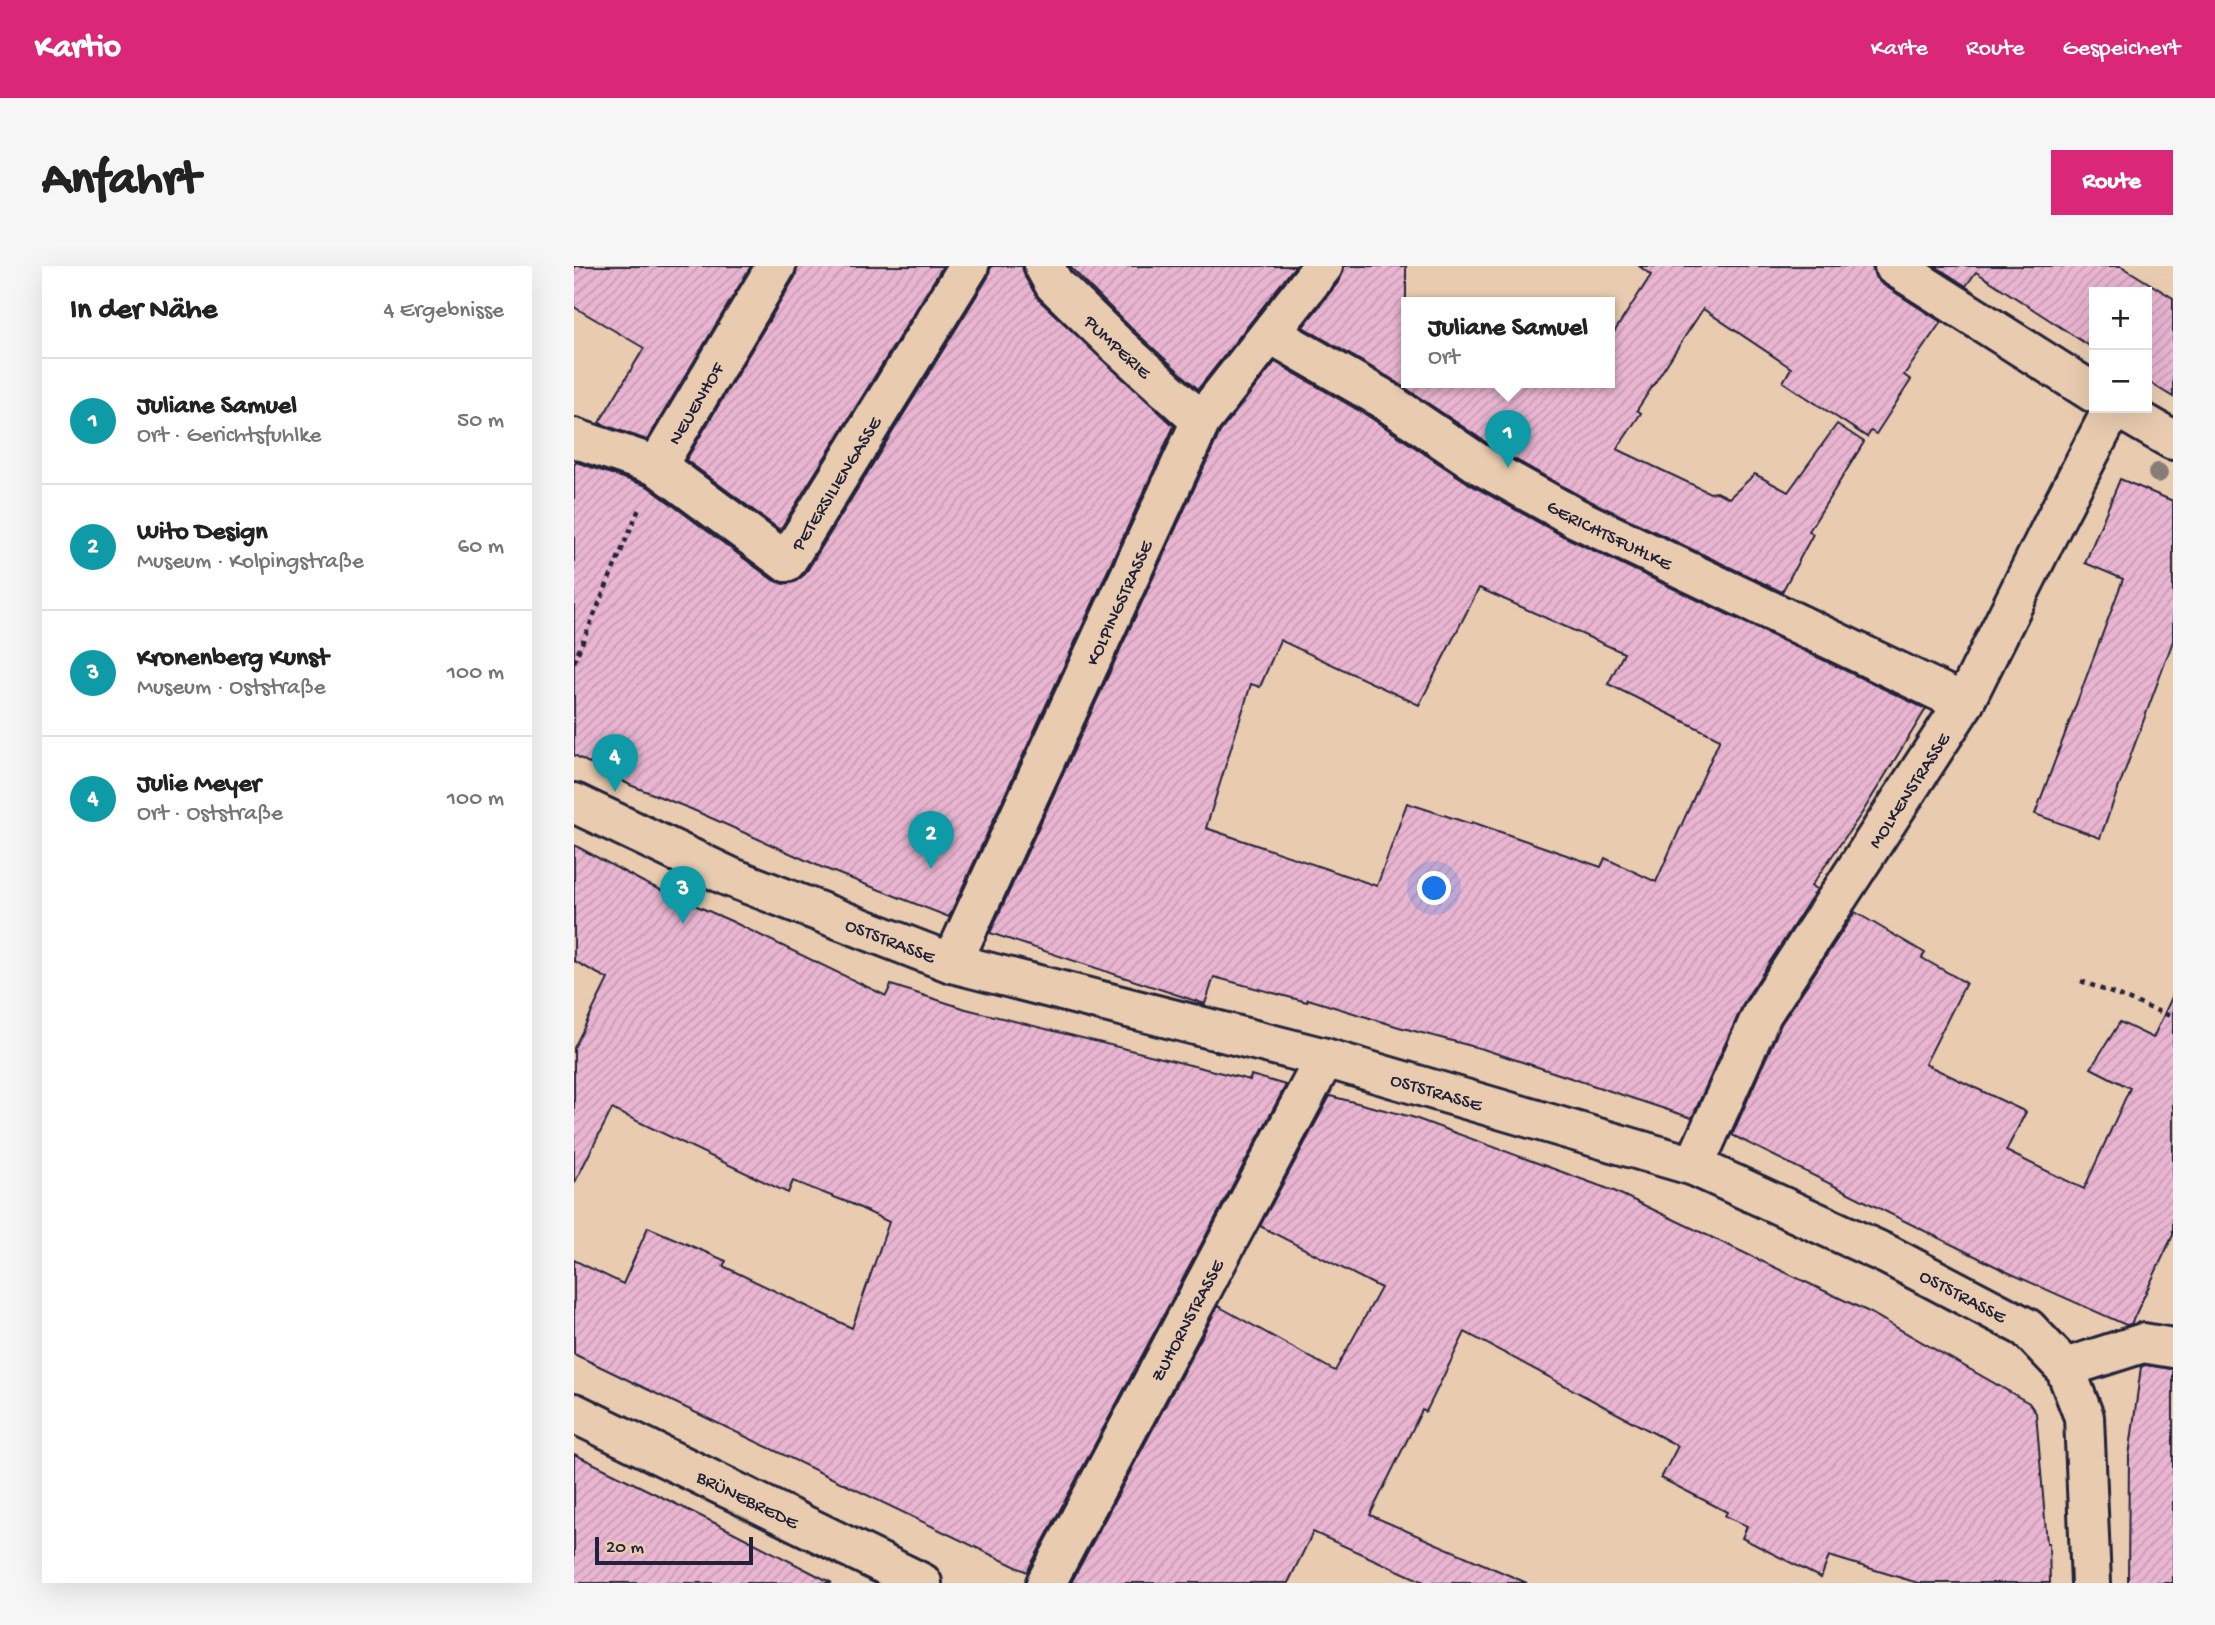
<!DOCTYPE html>
<html lang="de">
<head>
<meta charset="utf-8">
<style>
  :root { --surface:#fff; --page:#f6f6f6; --text:#222; --muted:#767676; --line:#e0e0e0; --accent:#db2777 }
  body { margin:0; font-family:"Gochi Hand",sans-serif; background:var(--page); color:var(--text) }
  .controls { position:absolute; right:21px; top:21px; display:grid; overflow:hidden; border-radius:0px; box-shadow:0 7px 28px #0002 }
  .controls button { width:63px; height:63px; display:grid; place-items:center; padding:0; border:0; border-bottom:2px solid var(--line); background:var(--surface); color:var(--text); font:35px sans-serif }
  .scale { position:absolute; left:21px; bottom:18px; width:158px; box-sizing:border-box; padding-left:7px; border:4px solid #22223b; border-top:0; font-size:19px; line-height:24px; white-space:nowrap; color:#22223b; -webkit-text-stroke:5px #e9ccb0; paint-order:stroke }
  .you { position:absolute; left:861px; top:623px; width:24px; height:24px; margin:-18px; border:5px solid #fff; border-radius:50%; background:#1a73e8; box-shadow:0 0 0 10px #1a73e833 }
  .badge { display:grid; place-items:center; width:46px; height:46px; border-radius:50%; background:var(--accent); color:#fff; font-size:23px; font-weight:700 }
  .pin { position:absolute; translate:-50% -58px; filter:drop-shadow(0 2px 4px #0008) }
  .pin::after { content:''; position:absolute; top:37px; width:24px; height:21px; background:inherit; clip-path:polygon(0 0,100% 0,50% 100%) }
  .popup { position:absolute; left:827px; top:31px; width:214px; height:91px; box-sizing:border-box; display:grid; place-content:center; border-radius:0px; background:var(--surface); filter:drop-shadow(0 2px 5px #0005); font-size:23px; white-space:nowrap; color:var(--muted) }
  .popup b { font-size:26px; color:var(--text) }
  .popup::after { content:''; position:absolute; left:50%; top:100%; margin-left:-14px; border:14px solid transparent; border-top-color:var(--surface) }
  .list { margin:0; padding:0; list-style:none }
  h2 { display:flex; justify-content:space-between; align-items:center; height:91px; margin:0; padding:0 28px; font-size:30px }
  h2 small { font-size:23px; font-weight:400; color:var(--muted) }
  .list li { display:grid; grid-template-columns:46px 1fr auto; gap:21px; align-items:center; box-sizing:border-box; height:126px; padding:0 28px; border-top:2px solid var(--line) }
  .list b { display:block; font-size:26px; white-space:nowrap }
  .list p { margin:0; font-size:23px; white-space:nowrap; color:var(--muted) }
  .list em { font-size:23px; font-style:normal; color:var(--muted) }
  .map { position:relative; flex:none; width:1599px; height:1317px; overflow:hidden; border-radius:0px }
  header { display:flex; align-items:center; gap:42px; box-sizing:border-box; height:98px; padding:0 35px; background:var(--accent); color:#fff }
  header strong { font-size:33px }
  nav { display:flex; gap:38px; margin-inline-start:auto; font-size:24px }
  .intro { display:flex; align-items:center; justify-content:space-between; box-sizing:border-box; height:168px; padding:0 42px }
  h1 { margin:0; font-size:49px }
  .button { padding:18px 32px; border-radius:0px; background:var(--accent); color:#fff; font-size:24px; font-weight:700 }
  main { display:flex; gap:42px; padding:0 42px }
  aside { flex:1; background:var(--surface); border-radius:0px; box-shadow:0 7px 28px #0002 }
  .map>svg:first-child { display:block }
</style>
</head>
<body>
<header>
<strong>Kartio</strong>
<nav><a>Karte</a><a>Route</a><a>Gespeichert</a></nav>
</header>
<div class="intro"><h1>Anfahrt</h1><a class="button">Route</a></div>
<main>
<aside>
<h2>In der Nähe<small>4 Ergebnisse</small></h2>
<ul class="list">
<li><span class="badge" style="background:#0f9aa8">1</span><div><b>Juliane Samuel</b><p>Ort · Gerichtsfuhlke</p></div><em>50 m</em></li>
<li><span class="badge" style="background:#0f9aa8">2</span><div><b>Wito Design</b><p>Museum · Kolpingstraße</p></div><em>60 m</em></li>
<li><span class="badge" style="background:#0f9aa8">3</span><div><b>Kronenberg Kunst</b><p>Museum · Oststraße</p></div><em>100 m</em></li>
<li><span class="badge" style="background:#0f9aa8">4</span><div><b>Julie Meyer</b><p>Ort · Oststraße</p></div><em>100 m</em></li>
</ul>
</aside>
<div class="map">
<svg width="1599" height="1317" viewBox="0 0 1599 1317">
  <defs>
    <pattern id="building-hatch" width="6" height="6" patternUnits="userSpaceOnUse" patternTransform="scale(1.75)"><rect width="6" height="6" fill="#e9b5d0"/><path d="M-1 1l2-2M0 6l6-6M5 7l2-2" fill="none" stroke="#c89bb4"/></pattern>
  </defs>
  <rect width="100%" height="100%" fill="#e9ccb0"/>
  <filter id="ink" filterUnits="userSpaceOnUse"><feTurbulence type="fractalNoise" baseFrequency=".0143" numOctaves="2"/><feDisplacementMap in="SourceGraphic" scale="14" xChannelSelector="R" yChannelSelector="G"/><feConvolveMatrix kernelMatrix="1 2 1 2 8 2 1 2 1" color-interpolation-filters="sRGB"/></filter>
  <g filter="url(#ink)">
    <g fill="url(#building-hatch)" stroke="#22223b" stroke-width="2" fill-rule="evenodd">
      <path d="M 0,0 L 177,0 L 73,174 L 25,157 L 70,82 L 0,41 Z"/>
      <path d="M 224,0 L 369,0 L 206,264 L 112,194 L 221,11 Z"/>
      <path d="M 417,0 L 448,0 L 451,11 L 465,34 L 600,160 L 375,651 L 247,601 L 117,543 L 56,519 L 0,489 L 0,199 L 2,196 L 73,220 L 199,314 L 209,318 L 221,316 L 231,308 L 414,11 Z"/>
      <path d="M 495,0 L 721,0 L 624,123 L 557,62 Z"/>
      <path d="M 770,0 L 832,0 L 832,116 L 1035,116 L 1035,74 L 1077,9 L 1065,0 L 1298,0 L 1301,11 L 1308,18 L 1367,56 L 1330,109 L 1337,114 L 1302,168 L 1297,165 L 1293,171 L 1209,116 L 1217,102 L 1129,43 L 1063,144 L 1067,147 L 1043,183 L 1136,227 L 1143,226 L 1155,232 L 1181,208 L 1214,226 L 1263,158 L 1290,176 L 1235,265 L 1239,268 L 1208,326 L 1010,232 L 919,181 L 818,113 L 729,61 L 766,14 Z"/>
      <path d="M 1361,0 L 1547,0 L 1599,32 L 1599,131 L 1573,115 L 1573,26 L 1520,26 L 1520,83 L 1402,6 L 1392,20 Z"/>
      <path d="M 701,96 L 794,150 L 897,219 L 989,270 L 1352,443 L 1288,547 L 1237,620 L 1243,623 L 1170,736 L 1118,852 L 909,783 L 825,761 L 734,733 L 733,736 L 640,711 L 631,738 L 416,667 L 646,166 ZM 905,322 L 1050,387 L 1034,418 L 1146,473 L 1082,616 L 1031,592 L 1027,601 L 898,556 L 897,558 L 833,537 L 803,620 L 632,562 L 677,418 L 686,421 L 706,374 L 845,439 Z"/>
      <path d="M 1546,213 L 1599,235 L 1599,375 L 1526,572 L 1461,548 L 1549,313 L 1511,297 Z"/>
      <path d="M 0,579 L 71,617 L 157,655 L 312,730 L 317,719 L 392,743 L 676,814 L 677,809 L 712,819 L 453,1306 L 0,1088 L 0,994 L 49,1018 L 74,961 L 152,995 L 149,1000 L 278,1062 L 315,956 L 278,938 L 219,915 L 214,927 L 38,843 L 0,918 L 0,782 L 34,713 L 0,695 Z"/>
      <path d="M 1281,646 L 1351,687 L 1348,692 L 1392,717 L 1351,798 L 1452,846 L 1432,885 L 1510,923 L 1556,822 L 1517,802 L 1546,756 L 1579,772 L 1599,729 L 1599,969 L 1557,1058 L 1552,1059 L 1431,1005 L 1158,869 L 1207,758 Z"/>
      <path d="M 756,830 L 838,851 L 1040,925 L 1295,1046 L 1455,1137 L 1462,1147 L 1473,1277 L 1475,1277 L 1476,1317 L 1344,1317 L 1255,1290 L 1247,1312 L 1168,1272 L 1173,1260 L 1151,1250 L 1153,1246 L 1087,1212 L 1104,1180 L 891,1066 L 852,1146 L 848,1144 L 796,1249 L 953,1317 L 852,1317 L 739,1266 L 714,1317 L 497,1317 L 644,1040 L 761,1105 L 807,1022 L 686,960 Z"/>
      <path d="M 1571,1099 L 1599,1103 L 1599,1317 L 1554,1317 L 1555,1190 L 1567,1101 Z"/>
      <path d="M 0,1188 L 155,1264 L 258,1317 L 0,1317 Z"/>
    </g>
    <g fill="none" stroke-linecap="round" stroke-linejoin="round">
      <defs>
        <g id="street">
          <path id="s1" d="M 470,0 L 480,18 L 542,78 L 627,155"/>
          <path d="M 1320,0 L 1520,127"/>
          <path id="s2" d="M 697,68 L 806,131 L 908,200 L 1000,251 L 1390,437"/>
          <path d="M 1544,142 L 1599,174"/>
          <path id="s3" d="M 0,172 L 83,200 L 202,0"/>
          <path id="s4" d="M 83,200 L 212,296 L 395,0"/>
          <path id="s5" d="M 0,537 L 156,611 L 378,697 L 751,792 L 1120,900 L 1314,989 L 1453,1062 L 1491,1102 L 1510,1151 L 1517,1317"/>
          <path id="s6" d="M 378,697 L 627,155 L 749,0"/>
          <path id="s7" d="M 1120,900 L 1188,748 L 1390,437 L 1481,254 L 1539,142"/>
          <path d="M 1491,1102 L 1569,1077 L 1599,1082"/>
          <path id="s8" d="M 0,1147 L 348,1317"/>
          <path id="s9" d="M 472,1317 L 751,792"/>
        </g>
      </defs>
      <use href="#street" stroke="#22223b" stroke-width="44"/>
      <g stroke="#22223b" stroke-width="4.5" stroke-dasharray="5 5" stroke-linecap="butt">
        <path d="M 0,396 L 65,243"/>
        <path d="M 0,696 L 0,695"/>
        <path d="M 1507,715 L 1599,751"/>
      </g>
      <use href="#street" stroke="#e9ccb0" stroke-width="38"/>
    </g>
    <circle fill="#887d76" cx="1584" cy="207" r="10"/>
  </g>
  <g text-anchor="middle" stroke-width="5" stroke-linejoin="round" paint-order="stroke">
    <g font-size="19" fill="#22223b" stroke="#e9ccb0">
      <text dy="7" stroke="none"><textPath href="#s1" startOffset="110">PUMPERIE</textPath></text>
      <text dy="7" stroke="none"><textPath href="#s3" startOffset="161">NEUENHOF</textPath></text>
      <text dy="7" stroke="none"><textPath href="#s4" startOffset="254">PETERSILIENGASSE</textPath></text>
      <text dy="7" stroke="none"><textPath href="#s2" startOffset="394">GERICHTSFUHLKE</textPath></text>
      <text dy="7" stroke="none"><textPath href="#s6" startOffset="397">KOLPINGSTRASSE</textPath></text>
      <text dy="7" stroke="none"><textPath href="#s7" startOffset="434">MOLKENSTRASSE</textPath></text>
      <text dy="7" stroke="none"><textPath href="#s5" startOffset="345">OSTSTRASSE</textPath></text>
      <text dy="7" stroke="none"><textPath href="#s5" startOffset="912">OSTSTRASSE</textPath></text>
      <text dy="7" stroke="none"><textPath href="#s5" startOffset="1479">OSTSTRASSE</textPath></text>
      <text dy="7" stroke="none"><textPath href="#s9" startOffset="298">ZUHORNSTRASSE</textPath></text>
      <text dy="7" stroke="none"><textPath href="#s8" startOffset="194">BRÜNEBREDE</textPath></text>
    </g>
  </g>
</svg>
<div class="controls">
<button>+</button>
<button>−</button>
</div>
<div class="scale">20 m</div>
<div class="you"></div>
<div class="pin badge" style="left:934px;top:202px;background:#0f9aa8">1</div>
<div class="popup"><b>Juliane Samuel</b>Ort</div>
<div class="pin badge" style="left:357px;top:603px;background:#0f9aa8">2</div>
<div class="pin badge" style="left:109px;top:658px;background:#0f9aa8">3</div>
<div class="pin badge" style="left:41px;top:526px;background:#0f9aa8">4</div>
</div>
</main>
</body>
</html>
